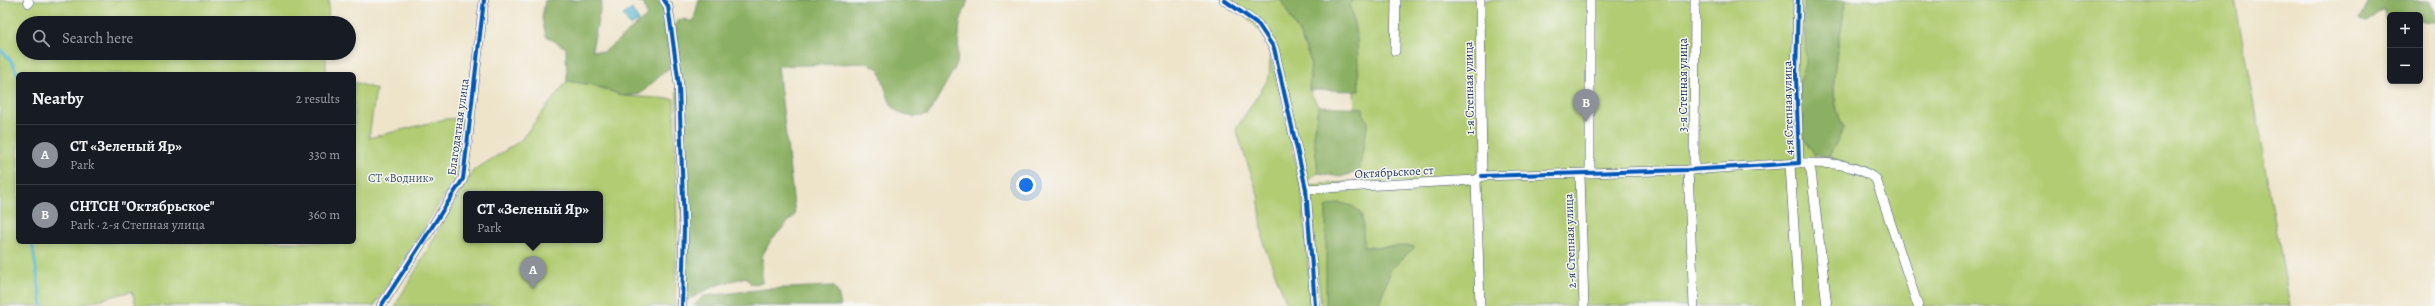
<!DOCTYPE html>
<html lang="en">
<head>
<meta charset="utf-8">
<style>
  :root { --surface:#171b24; --page:#20242c; --text:#f1f3f6; --muted:#9ea1a6; --line:#363941; --accent:#8c9099 }
  body { margin:0; font-family:Alegreya,serif; background:var(--page); color:var(--text) }
  .controls { position:absolute; right:12px; top:12px; display:grid; overflow:hidden; border-radius:6px; box-shadow:0 2px 6px #0003 }
  .controls button { width:36px; height:36px; display:grid; place-items:center; padding:0; border:0; border-bottom:1px solid var(--line); background:var(--surface); color:var(--text); font:20px sans-serif }
  .you { position:absolute; left:1026px; top:185px; width:14px; height:14px; margin:-10px; border:3px solid #fff; border-radius:50%; background:#1a73e8; box-shadow:0 0 0 6px #1a73e833 }
  .badge { display:grid; place-items:center; width:26px; height:26px; border-radius:50%; background:var(--accent); color:#fff; font-size:13px; font-weight:700 }
  .pin { position:absolute; translate:-50% -33px; filter:drop-shadow(0 1px 2px #0008) }
  .pin::after { content:''; position:absolute; top:21px; width:14px; height:12px; background:inherit; clip-path:polygon(0 0,100% 0,50% 100%) }
  .popup { position:absolute; left:463px; top:191px; width:140px; height:52px; box-sizing:border-box; display:grid; place-content:center; border-radius:6px; background:var(--surface); filter:drop-shadow(0 1px 3px #0005); font-size:13px; white-space:nowrap; color:var(--muted) }
  .popup b { font-size:15px; color:var(--text) }
  .popup::after { content:''; position:absolute; left:50%; top:100%; margin-left:-8px; border:8px solid transparent; border-top-color:var(--surface) }
  .list { margin:0; padding:0; list-style:none }
  h2 { display:flex; justify-content:space-between; align-items:center; height:52px; margin:0; padding:0 16px; font-size:17px }
  h2 small { font-size:13px; font-weight:400; color:var(--muted) }
  .list li { display:grid; grid-template-columns:26px 1fr auto; gap:12px; align-items:center; box-sizing:border-box; height:60px; padding:0 16px; border-top:1px solid var(--line) }
  .list b { display:block; font-size:15px; white-space:nowrap }
  .list p { margin:0; font-size:13px; white-space:nowrap; color:var(--muted) }
  .list em { font-size:13px; font-style:normal; color:var(--muted) }
  .icon { flex:none; width:22px; height:22px; fill:none; stroke:currentColor; stroke-width:2; stroke-linecap:round; stroke-linejoin:round }
  .map { position:relative; flex:none; width:2435px; height:306px; overflow:hidden }
  .search { position:absolute; background:var(--surface); box-shadow:0 2px 6px #0003; left:16px; top:16px; width:340px; height:44px; display:flex; align-items:center; gap:10px; box-sizing:border-box; padding:0 14px; border-radius:22px; color:var(--muted); font-size:15px }
  .panel { position:absolute; background:var(--surface); box-shadow:0 2px 6px #0003; left:16px; top:72px; width:340px; height:172px; border-radius:6px }
  .map>svg:first-child { display:block }
</style>
</head>
<body>
<div class="map">
<svg width="2435" height="306" viewBox="0 0 2435 306">
  <rect width="100%" height="100%" fill="#f6f6f2"/>
  <filter id="ink" filterUnits="userSpaceOnUse"><feTurbulence type="fractalNoise" baseFrequency=".025" numOctaves="2"/><feDisplacementMap in="SourceGraphic" scale="8" xChannelSelector="R" yChannelSelector="G"/><feConvolveMatrix kernelMatrix="1 2 1 2 8 2 1 2 1" color-interpolation-filters="sRGB"/></filter>
  <filter id="wash" filterUnits="userSpaceOnUse"><feTurbulence type="fractalNoise" baseFrequency=".012" numOctaves="4" result="noise"/><feDisplacementMap in="SourceGraphic" scale="16" xChannelSelector="R" yChannelSelector="G"/><feGaussianBlur stdDeviation="0.9" result="paint"/><feColorMatrix in="noise" values="0 0 0 0 0 0 0 0 0 0 0 0 0 0 0 0 0 1.4 0 .05"/><feComposite in="paint" operator="in"/></filter>
  <g filter="url(#wash)">
    <rect width="100%" height="100%" fill="#eee4ca"/>
    <g fill="#b1cc72" stroke="#667e68" fill-rule="evenodd">
      <path d="M 0,0 L 329,0 L 328,23 L 23,23 L 23,53 L 326,53 L 326,72 L 332,74 L 18,74 L 18,242 L 354,242 L 354,82 L 376,89 L 369,138 L 445,119 L 464,118 L 457,176 L 374,306 L 136,306 L 132,291 L 75,306 L 0,306 Z"/>
      <path d="M 1229,0 L 1281,0 L 1301,37 L 1311,62 L 1309,90 L 1318,106 L 1314,137 L 1318,173 L 1307,180 L 1276,47 Z"/>
      <path d="M 1349,0 L 1817,0 L 1815,157 L 1830,157 L 1846,163 L 1829,156 L 1844,128 C 1822,85 1842,44 1845,0 L 2235,0 L 2290,306 L 1321,306 L 1309,185 L 1359,181 Z"/>
      <path d="M 1270,55 L 1302,190 L 1311,306 L 1288,306 L 1264,245 L 1258,195 L 1236,129 L 1269,78 Z"/>
      <path d="M 567,81 L 593,85 L 624,96 L 674,99 L 677,231 L 675,306 L 395,306 L 473,171 L 520,141 ZM 466,194 L 600,194 L 600,240 L 466,240 Z"/>
    </g>
    <g fill="#8cb064" stroke="#547061">
      <path d="M 545,0 L 602,0 L 592,50 L 604,52 L 647,16 L 644,4 L 633,0 L 657,0 L 664,6 L 670,67 L 640,94 L 624,96 L 593,85 L 567,81 L 566,48 L 546,36 L 542,18 Z"/>
      <path d="M 699,0 L 968,0 L 960,22 L 957,64 L 928,115 C 888,122 890,100 879,69 L 867,63 L 778,66 L 795,215 L 771,240 L 762,256 L 762,283 L 751,284 L 746,277 L 714,286 L 686,301 L 674,32 L 677,21 L 684,19 L 693,22 Z"/>
      <path d="M 1281,0 L 1356,0 L 1350,3 L 1357,39 L 1359,91 L 1309,90 L 1311,62 L 1301,37 Z"/>
      <path d="M 1805,0 L 1845,0 C 1842,44 1822,85 1844,128 L 1829,156 L 1814,154 L 1804,138 L 1799,85 L 1806,63 L 1804,11 Z"/>
      <path d="M 2368,0 L 2429,1 L 2435,10 L 2435,22 L 2420,21 L 2420,15 L 2390,15 L 2390,27 L 2388,27 L 2384,10 L 2366,22 L 2359,20 Z"/>
      <path d="M 1318,106 L 1363,108 L 1364,117 L 1368,122 L 1359,172 L 1340,177 L 1318,173 L 1314,137 Z"/>
      <path d="M 1339,203 C 1368,206 1362,223 1364,247 L 1413,246 L 1414,248 L 1391,269 L 1378,306 L 1326,306 L 1326,207 Z"/>
      <path d="M 833,286 L 838,293 L 841,306 L 693,306 L 704,296 L 723,294 L 766,289 Z"/>
    </g>
    <path fill="#4eb2cd" stroke="#347096" d="M 632,9 L 639,21 L 630,26 L 623,15 Z"/>
    <g fill="none" stroke-linecap="round" stroke-linejoin="round">
      <g stroke="#4eb2cd" stroke-width="3">
        <path d="M 0,49 L 13,63 L 18,76"/>
        <path d="M 32,242 L 42,306"/>
      </g>
    </g>
  </g>
  <g filter="url(#ink)">
    <g fill="none" stroke-linecap="round" stroke-linejoin="round">
      <defs>
        <g id="street">
          <path d="M 28,0 L 29,3"/>
          <path d="M 664,0 L 668,6 L 679,85 L 684,228 L 682,306"/>
          <path d="M 1224,0 L 1258,24 L 1274,48 L 1306,189 L 1315,306"/>
          <path d="M 1480,0 L 1482,176"/>
          <path d="M 1590,0 L 1590,174"/>
          <path d="M 1395,51 L 1396,0"/>
          <path d="M 1803,163 L 1807,163 L 1811,171 L 1827,306"/>
          <path d="M 1807,163 C 1832,163 1855,164 1876,179 L 1918,306"/>
          <path d="M 1790,165 L 1799,306"/>
          <path d="M 1688,170 L 1694,306"/>
          <path d="M 1694,170 L 1695,0"/>
          <path d="M 1580,174 L 1584,306"/>
          <path d="M 1482,176 L 1688,170 L 1799,163 L 1796,76 L 1798,0"/>
          <path d="M 1476,180 L 1480,306"/>
          <path d="M 1306,189 L 1476,180 L 1482,176"/>
          <path d="M 381,306 L 463,179 L 484,0"/>
        </g>
      </defs>
      <use href="#street" stroke="#3b4a6e" stroke-width="10"/>
      <use href="#street" stroke="#fff" stroke-width="9"/>
      <defs>
        <g id="cycleway">
          <path d="M 664,0 L 668,6 L 679,85 L 684,228 L 682,306"/>
          <path d="M 1224,0 L 1258,24 L 1274,48 L 1306,189 L 1315,306"/>
          <path d="M 1482,176 L 1688,170 L 1799,163 L 1796,76 L 1798,0"/>
          <path d="M 381,306 L 463,179 L 484,0"/>
        </g>
      </defs>
      <use href="#cycleway" stroke="#f6f6f2" stroke-width="6"/>
      <use href="#cycleway" stroke="#0057b8" stroke-width="4"/>
    </g>
  </g>
  <g text-anchor="middle" stroke-width="3" stroke-linejoin="round" paint-order="stroke">
    <g font-size="12" fill="#1b2f5e" stroke="#f6f6f2">
      <text transform="translate(1683 85) rotate(-90)" y="4">3-я Степная улица</text>
      <text transform="translate(1469 88) rotate(-91)" y="4">1-я Степная улица</text>
      <text transform="translate(1788 108) rotate(-91)" y="4">4-я Степная улица</text>
      <text transform="translate(458 127) rotate(-82)" y="4">Благодатная улица</text>
      <text transform="translate(1394 172) rotate(-3)" y="4">Октябрьское ст</text>
      <text transform="translate(1570 241) rotate(-92)" y="4">2-я Степная улица</text>
    </g>
    <g font-size="12" fill="#405663" stroke="#f6f6f2">
      <text x="401" y="182">СТ «Водник»</text>
    </g>
  </g>
</svg>
<div class="controls">
<button>+</button>
<button>−</button>
</div>
<div class="you"></div>
<div class="pin badge" style="left:533px;top:289px">A</div>
<div class="popup"><b>СТ «Зеленый Яр»</b>Park</div>
<div class="pin badge" style="left:1586px;top:122px">B</div>
<div class="search"><svg class="icon" aria-label="search" viewBox="0 0 24 24"><circle cx="10" cy="10" r="6"/><path d="M15 15l6 6"/></svg>Search here</div>
<section class="panel">
<h2>Nearby<small>2 results</small></h2>
<ul class="list">
<li><span class="badge">A</span><div><b>СТ «Зеленый Яр»</b><p>Park</p></div><em>330 m</em></li>
<li><span class="badge">B</span><div><b>СНТСН &quot;Октябрьское&quot;</b><p>Park · 2-я Степная улица</p></div><em>360 m</em></li>
</ul>
</section>
</div>
</body>
</html>
